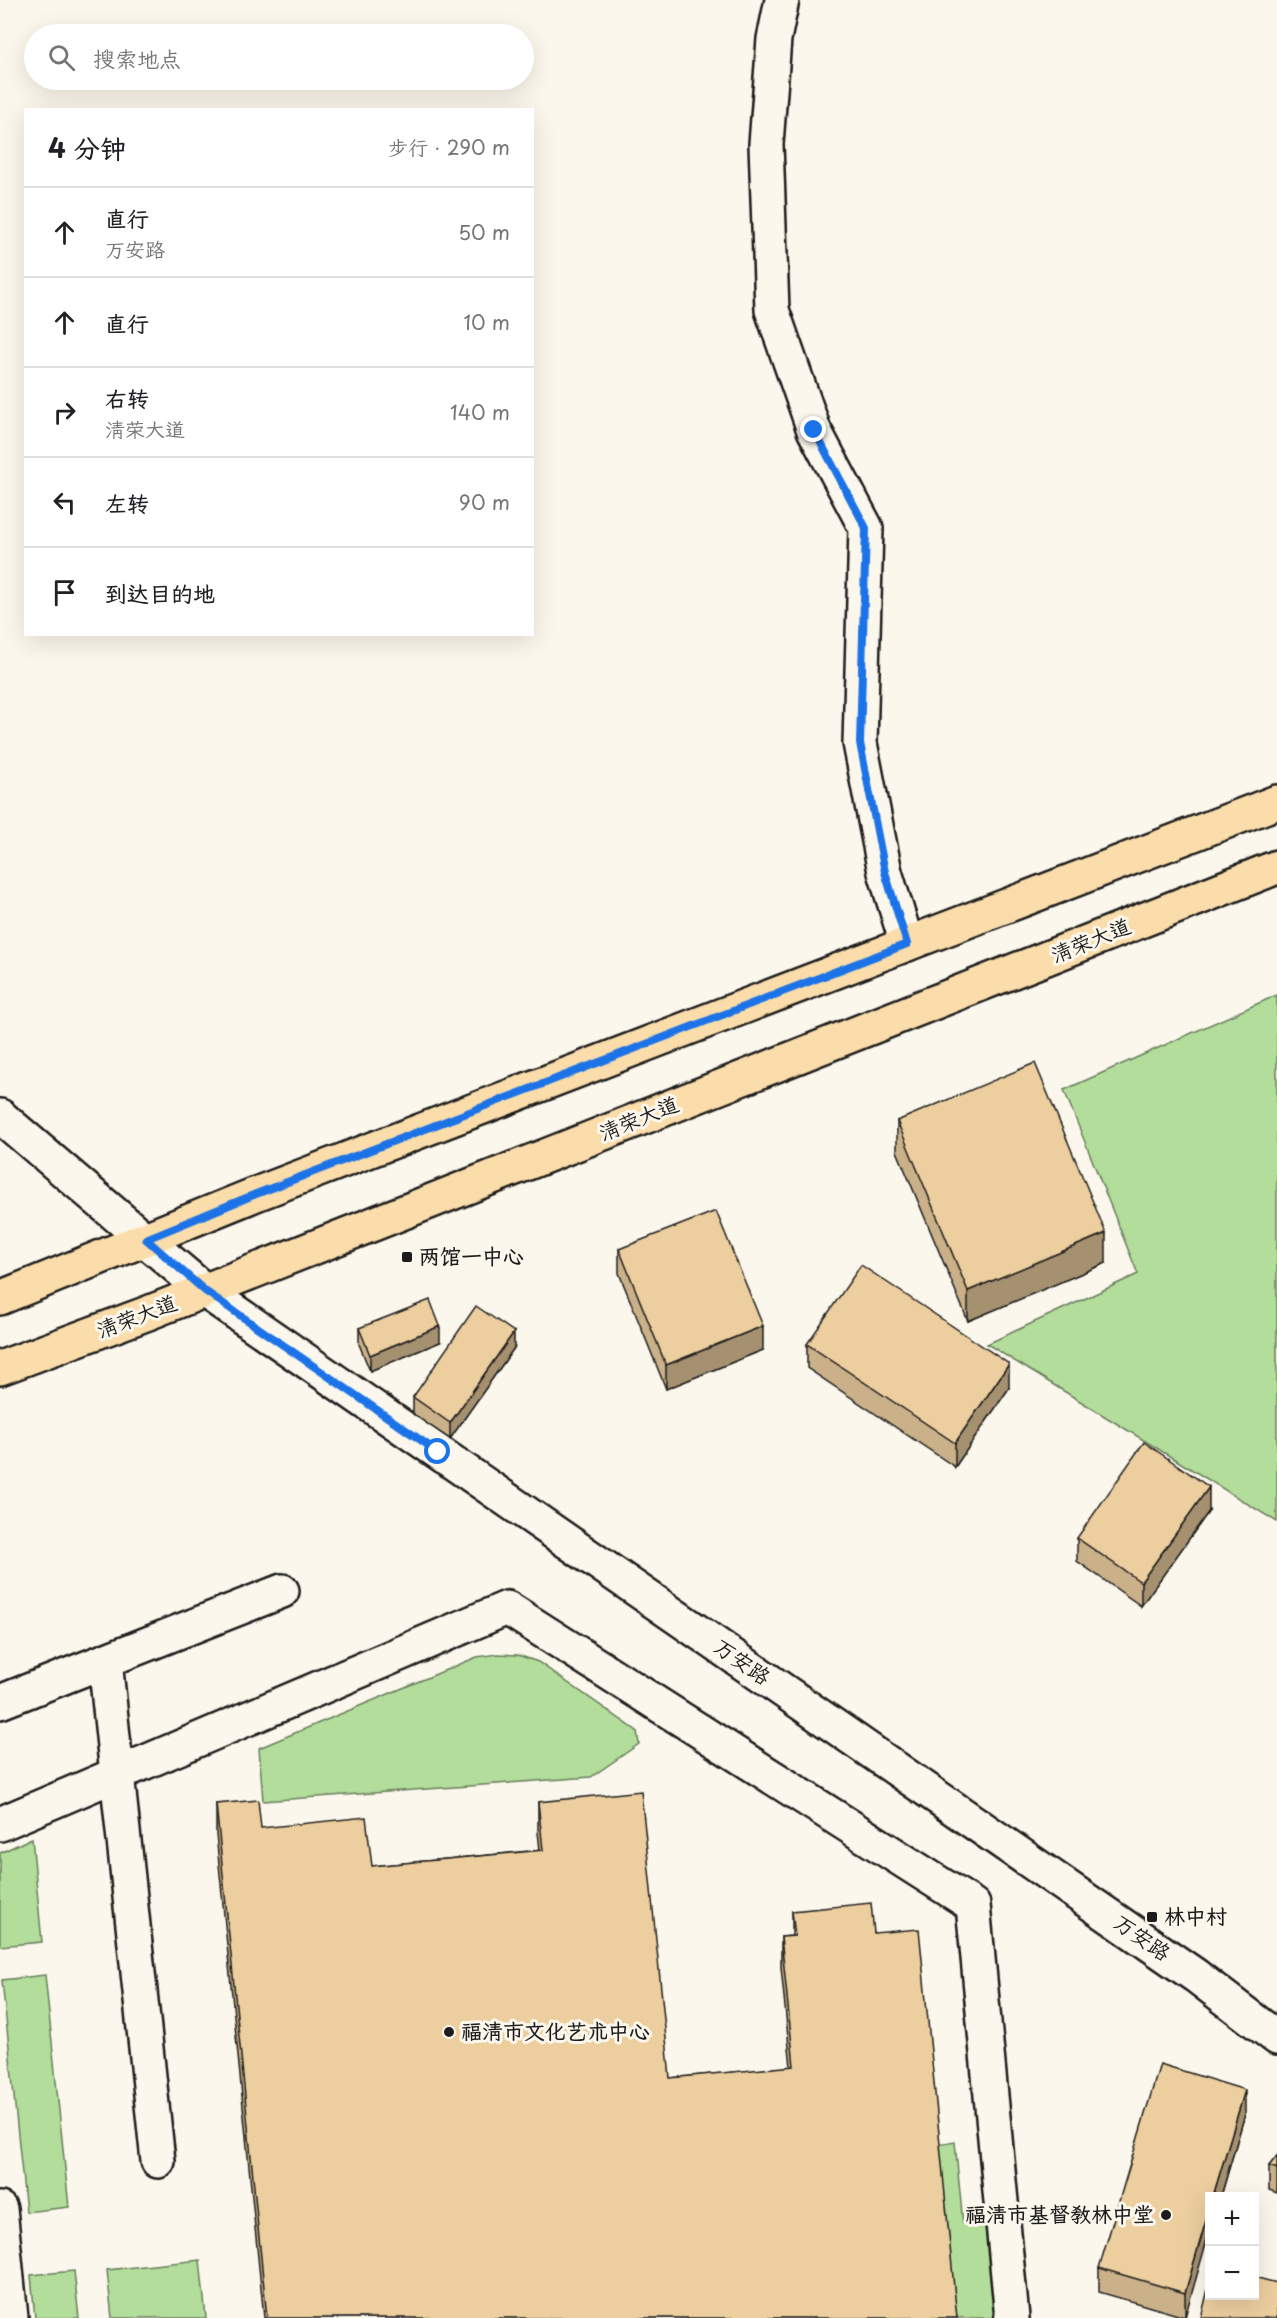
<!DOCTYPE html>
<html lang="zh">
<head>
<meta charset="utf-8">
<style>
  :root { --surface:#fff; --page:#f6f6f6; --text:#202124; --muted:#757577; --line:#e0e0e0 }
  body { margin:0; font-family:"Playpen Sans","LXGW WenKai TC",sans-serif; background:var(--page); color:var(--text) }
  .controls { position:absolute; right:18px; bottom:18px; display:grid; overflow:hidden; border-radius:0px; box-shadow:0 6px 24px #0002 }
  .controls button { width:54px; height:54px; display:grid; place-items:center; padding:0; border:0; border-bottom:2px solid var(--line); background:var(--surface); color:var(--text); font:30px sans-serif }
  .stop { position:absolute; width:18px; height:18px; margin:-14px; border:4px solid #1a73e8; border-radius:50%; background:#fff }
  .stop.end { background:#1a73e8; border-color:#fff; box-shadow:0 2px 6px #0008 }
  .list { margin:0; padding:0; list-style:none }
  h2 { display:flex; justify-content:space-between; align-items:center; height:78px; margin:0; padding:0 24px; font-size:26px }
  h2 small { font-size:20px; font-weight:400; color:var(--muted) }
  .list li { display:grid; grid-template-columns:39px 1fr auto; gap:18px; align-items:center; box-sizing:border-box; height:90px; padding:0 24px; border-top:2px solid var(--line) }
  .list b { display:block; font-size:22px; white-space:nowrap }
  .list p { margin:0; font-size:20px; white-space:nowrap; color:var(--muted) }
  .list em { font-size:20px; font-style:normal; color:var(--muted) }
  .icon { flex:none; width:33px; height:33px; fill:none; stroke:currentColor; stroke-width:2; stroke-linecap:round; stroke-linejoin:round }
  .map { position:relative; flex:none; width:1277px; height:2318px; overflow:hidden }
  .search { position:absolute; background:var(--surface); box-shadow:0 6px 24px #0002; left:24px; top:24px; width:510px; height:66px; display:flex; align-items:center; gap:15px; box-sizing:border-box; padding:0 21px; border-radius:33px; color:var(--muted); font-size:22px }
  .panel { position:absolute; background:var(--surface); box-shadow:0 6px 24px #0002; left:24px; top:108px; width:510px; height:528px; border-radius:0px }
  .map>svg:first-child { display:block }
</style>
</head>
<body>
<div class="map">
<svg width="1277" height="2318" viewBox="0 0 1277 2318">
  <rect width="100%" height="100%" fill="#fbf7ec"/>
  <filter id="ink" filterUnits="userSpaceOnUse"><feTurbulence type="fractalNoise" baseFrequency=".0167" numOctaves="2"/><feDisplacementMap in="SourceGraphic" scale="12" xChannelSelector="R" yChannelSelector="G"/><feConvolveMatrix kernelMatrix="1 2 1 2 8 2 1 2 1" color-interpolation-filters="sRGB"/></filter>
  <g filter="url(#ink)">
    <g fill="#b2dd9a" stroke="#677c5b" stroke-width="1.5">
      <path d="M 1277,995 L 1277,1522 L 987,1344 L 1138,1274 L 1064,1090 Z"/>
      <path d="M 498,1654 L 518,1655 L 538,1662 L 637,1731 L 639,1744 L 591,1777 L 263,1801 L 259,1748 L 477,1657 Z"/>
      <path d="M 32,1838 L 42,1942 L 0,1946 L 0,1853 Z"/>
      <path d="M 45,1975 L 69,2207 L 26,2212 L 2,1980 Z"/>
      <path d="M 955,2142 L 963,2224 L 986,2222 L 995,2318 L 954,2318 L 937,2145 Z"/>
      <path d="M 200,2260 L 206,2318 L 112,2318 L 107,2270 Z"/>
      <path d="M 74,2271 L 79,2318 L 35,2318 L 31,2275 Z"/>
    </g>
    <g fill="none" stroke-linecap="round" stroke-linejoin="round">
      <defs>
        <g id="minor">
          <path d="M 782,0 L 774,39 L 766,144 L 772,310 L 814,430 L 866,528 L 860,743 L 885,872 L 907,944"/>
          <path d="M 0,1116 L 205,1291 L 1196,1976 L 1277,2038"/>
          <path d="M 105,1661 L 158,2161"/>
          <path d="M 0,1702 L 282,1591"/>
          <path d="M 0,1824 L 507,1608 L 973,1905 L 1012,2318"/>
          <path d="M 0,2209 L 11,2318"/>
        </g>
        <g id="primary">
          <path d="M 0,1298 L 256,1194 L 1277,802"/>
          <path d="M 0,1368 L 148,1313 L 1277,867"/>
        </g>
      </defs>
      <use href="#minor" stroke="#1c1c1c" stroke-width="38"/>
      <use href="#primary" stroke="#1c1c1c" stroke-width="38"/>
      <use href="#minor" stroke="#fbf7ec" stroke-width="33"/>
      <use href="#primary" stroke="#fbddab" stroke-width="33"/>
    </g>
    <g fill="#cbb189" stroke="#1c1c1c" stroke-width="1.5">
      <path d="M 897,1121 L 1106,1263 L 968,1321 L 897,1151 Z"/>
      <path d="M 619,1249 L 763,1350 L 666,1389 L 619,1273 Z"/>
      <path d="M 359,1328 L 440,1342 L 370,1371 L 359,1344 Z"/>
      <path d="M 807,1344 L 1009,1388 L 955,1467 L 807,1368 Z"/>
      <path d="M 514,1348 L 450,1439 L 413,1414 L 413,1397 Z"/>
      <path d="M 1209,1511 L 1141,1606 L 1077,1561 L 1077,1538 Z"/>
      <path d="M 538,1802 L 670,2078 L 791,2067 L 781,1967 L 781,1937 L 792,1936 L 792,1911 L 874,1933 L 957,2318 L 264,2318 L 216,1834 L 216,1804 L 261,1828 L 372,1866 L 540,1850 L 538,1832 Z"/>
      <path d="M 1245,2114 L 1221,2196 L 1209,2196 L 1185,2317 L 1099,2292 L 1099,2268 Z"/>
      <path d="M 1277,2156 L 1277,2193 L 1269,2190 L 1269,2166 Z"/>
    </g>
    <g fill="#a5906f" stroke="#1c1c1c" stroke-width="1.5">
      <path d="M 1106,1233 L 1106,1263 L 968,1321 L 968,1291 Z"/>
      <path d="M 440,1326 L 440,1342 L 370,1371 L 370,1355 Z"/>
      <path d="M 763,1326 L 763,1350 L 666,1389 L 666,1365 Z"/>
      <path d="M 514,1332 L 514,1348 L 450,1439 L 450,1423 Z"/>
      <path d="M 1009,1364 L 1009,1388 L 955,1467 L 955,1443 Z"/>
      <path d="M 1209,1487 L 1209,1511 L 1141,1606 L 1141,1582 Z"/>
      <path d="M 1245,2090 L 1245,2114 L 1221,2196 L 1213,2196 Z"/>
      <path d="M 1209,2210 L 1209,2233 L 1185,2317 L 1185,2293 Z"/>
    </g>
    <g fill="#ecce9f" stroke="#1c1c1c" stroke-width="1.5">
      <path d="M 1035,1063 L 1106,1233 L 968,1291 L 897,1121 Z"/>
      <path d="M 716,1211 L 763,1326 L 666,1365 L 619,1249 Z"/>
      <path d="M 861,1265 L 1009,1364 L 955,1443 L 807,1344 Z"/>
      <path d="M 430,1300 L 440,1326 L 370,1355 L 359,1328 Z"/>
      <path d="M 476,1306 L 514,1332 L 450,1423 L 413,1397 Z"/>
      <path d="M 1144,1442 L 1209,1487 L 1141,1582 L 1077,1538 Z"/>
      <path d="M 641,1791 L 670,2078 L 794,2066 L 781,1937 L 795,1936 L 792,1911 L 871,1903 L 874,1933 L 919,1929 L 957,2318 L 267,2318 L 216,1804 L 258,1800 L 261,1828 L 366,1817 L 372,1866 L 543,1850 L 538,1802 Z"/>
      <path d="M 1160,2064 L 1245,2090 L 1213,2196 L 1209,2196 L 1209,2210 L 1185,2293 L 1099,2268 Z"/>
      <path d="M 1277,2156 L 1277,2169 L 1269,2166 Z"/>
      <path d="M 1254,2277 L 1277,2283 L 1277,2318 L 1201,2318 L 1209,2285 L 1209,2295 L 1254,2295 Z"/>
    </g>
  </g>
  <g fill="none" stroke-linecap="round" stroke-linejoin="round" filter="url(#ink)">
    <path stroke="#1a73e8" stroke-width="8" d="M 438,1452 L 205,1291 L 146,1239 L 256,1194 L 907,944 L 885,872 L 860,743 L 866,528 L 814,430"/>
  </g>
  <g fill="#1c1c1c" stroke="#fbf7ec" stroke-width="2">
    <rect x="401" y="1251" width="12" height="12" rx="3"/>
    <rect x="1146" y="1911" width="12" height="12" rx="3"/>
    <circle cx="449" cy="2032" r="6"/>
    <circle cx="1166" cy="2215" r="6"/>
  </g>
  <g text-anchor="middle" stroke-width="6" stroke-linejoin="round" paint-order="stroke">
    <g font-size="21" fill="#1c1c1c" stroke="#fbf7ec">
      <text transform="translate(1091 941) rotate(-22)" y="7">清荣大道</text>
      <text transform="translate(639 1119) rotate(-22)" y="7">清荣大道</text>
      <text transform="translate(137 1317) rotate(-21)" y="7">清荣大道</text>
      <text transform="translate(742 1662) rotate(35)" y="7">万安路</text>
      <text transform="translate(1142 1938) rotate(35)" y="7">万安路</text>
    </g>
    <g font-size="21" font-weight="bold" fill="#1c1c1c" stroke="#fbf7ec" text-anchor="start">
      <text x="419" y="1264">两馆一中心</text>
      <text x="1164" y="1924">林中村</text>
      <text x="461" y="2039">福清市文化艺术中心</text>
      <text x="1154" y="2222" text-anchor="end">福清市基督教林中堂</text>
    </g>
  </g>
</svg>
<div class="controls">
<button>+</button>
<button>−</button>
</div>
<div class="stop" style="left:438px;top:1452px"></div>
<div class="stop end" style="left:814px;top:430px"></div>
<div class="search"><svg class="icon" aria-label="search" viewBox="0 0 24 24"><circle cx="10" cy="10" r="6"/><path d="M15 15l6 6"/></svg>搜索地点</div>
<section class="panel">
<h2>4 分钟<small>步行 · 290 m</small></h2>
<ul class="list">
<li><svg class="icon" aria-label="ahead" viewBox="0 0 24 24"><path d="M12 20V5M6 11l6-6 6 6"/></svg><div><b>直行</b><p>万安路</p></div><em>50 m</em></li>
<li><svg class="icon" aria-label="ahead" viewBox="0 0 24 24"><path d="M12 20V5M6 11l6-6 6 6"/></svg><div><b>直行</b></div><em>10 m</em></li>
<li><svg class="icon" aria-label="right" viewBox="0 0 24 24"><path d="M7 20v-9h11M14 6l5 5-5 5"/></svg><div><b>右转</b><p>清荣大道</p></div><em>140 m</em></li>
<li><svg class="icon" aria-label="left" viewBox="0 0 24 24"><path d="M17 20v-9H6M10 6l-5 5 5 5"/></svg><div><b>左转</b></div><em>90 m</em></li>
<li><svg class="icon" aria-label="arrive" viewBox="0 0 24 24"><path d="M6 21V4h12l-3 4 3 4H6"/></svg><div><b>到达目的地</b></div></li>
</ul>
</section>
</div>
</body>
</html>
